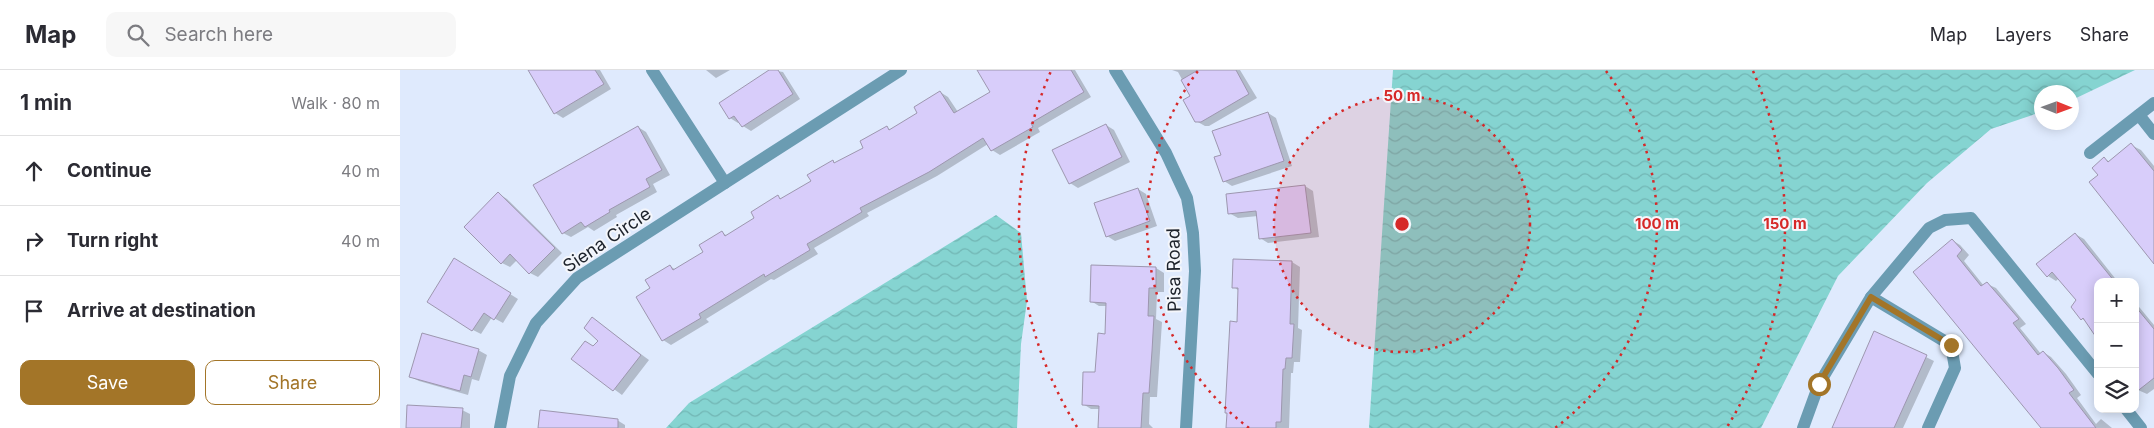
<!DOCTYPE html>
<html lang="en">
<head>
<meta charset="utf-8">
<style>
  :root { --surface:#fff; --page:#f7f7f7; --text:#2b2b33; --muted:#7c7c81; --line:#e1e1e2; --accent:#a37528 }
  body { margin:0; font-family:Inter,sans-serif; background:var(--page); color:var(--text) }
  .controls { position:absolute; right:15px; bottom:15px; display:grid; overflow:hidden; border-radius:10px; box-shadow:0 2px 12px #0003 }
  .controls button { width:45px; height:45px; display:grid; place-items:center; padding:0; border:0; border-bottom:1px solid var(--line); background:var(--surface); color:var(--text); font:25px sans-serif }
  .compass { position:absolute; left:1634px; top:15px; width:45px; height:45px; border-radius:50%; background:var(--surface); box-shadow:0 2px 12px #0003; rotate:91deg }
  .stop { position:absolute; width:15px; height:15px; margin:-11px; border:4px solid #a37528; border-radius:50%; background:#fff }
  .stop.end { background:#a37528; border-color:#fff; box-shadow:0 1px 5px #0008 }
  .list { margin:0; padding:0; list-style:none }
  h2 { display:flex; justify-content:space-between; align-items:center; height:65px; margin:0; padding:0 20px; font-size:21px }
  h2 small { font-size:16px; font-weight:400; color:var(--muted) }
  .list li { display:grid; grid-template-columns:32px 1fr auto; gap:15px; align-items:center; box-sizing:border-box; height:70px; padding:0 20px; border-top:1px solid var(--line) }
  .list b { display:block; font-size:19px; white-space:nowrap }
  .list em { font-size:16px; font-style:normal; color:var(--muted) }
  .actions { display:flex; gap:10px; padding:15px 20px }
  .actions a { flex:1; padding:11px 0; border:1px solid var(--accent); border-radius:10px; text-align:center; font-size:18px; color:var(--accent) }
  .actions .main { background:var(--accent); color:#fff }
  .icon { flex:none; width:28px; height:28px; fill:none; stroke:currentColor; stroke-width:2; stroke-linecap:round; stroke-linejoin:round }
  .map { position:relative; flex:none; width:1754px; height:358px; overflow:hidden }
  header { display:flex; align-items:center; gap:30px; box-sizing:border-box; height:70px; padding:0 25px; background:var(--surface); border-bottom:1px solid var(--line) }
  header strong { font-size:24px }
  nav { display:flex; gap:28px; margin-inline-start:auto; font-size:18px }
  .search { width:350px; height:45px; background:var(--page); display:flex; align-items:center; gap:12px; box-sizing:border-box; padding:0 18px; border-radius:10px; color:var(--muted); font-size:19px }
  main { display:flex }
  aside { flex:1; background:var(--surface) }
  .map>svg:first-child { display:block }
</style>
</head>
<body>
<header>
<strong>Map</strong>
<div class="search"><svg class="icon" aria-label="search" viewBox="0 0 24 24"><circle cx="10" cy="10" r="6"/><path d="M15 15l6 6"/></svg>Search here</div>
<nav><a>Map</a><a>Layers</a><a>Share</a></nav>
</header>
<main>
<aside>
<h2>1 min<small>Walk · 80 m</small></h2>
<ul class="list">
<li><svg class="icon" aria-label="ahead" viewBox="0 0 24 24"><path d="M12 20V5M6 11l6-6 6 6"/></svg><div><b>Continue</b></div><em>40 m</em></li>
<li><svg class="icon" aria-label="right" viewBox="0 0 24 24"><path d="M7 20v-9h11M14 6l5 5-5 5"/></svg><div><b>Turn right</b></div><em>40 m</em></li>
<li><svg class="icon" aria-label="arrive" viewBox="0 0 24 24"><path d="M6 21V4h12l-3 4 3 4H6"/></svg><div><b>Arrive at destination</b></div></li>
</ul>
<div class="actions"><a class="main">Save</a><a>Share</a></div>
</aside>
<div class="map">
<svg width="1754" height="358" viewBox="0 0 1754 358">
  <defs>
    <pattern id="water-waves" width="16" height="10" patternUnits="userSpaceOnUse" patternTransform="scale(1.25)"><rect width="16" height="10" fill="#85d4d1"/><path d="M0 5q4-4 8 0t8 0" fill="none" stroke="#72b6b4"/></pattern>
  </defs>
  <rect width="100%" height="100%" fill="#dfeafd"/>
  <g fill="url(#water-waves)">
    <path d="M 993,0 L 1735,0 L 1672,30 L 1672,22 L 1642,22 L 1641,42 L 1591,59 L 1527,113 L 1438,206 L 1361,358 L 969,358 Z"/>
    <path d="M 596,145 L 621,163 L 627,231 L 621,274 L 617,358 L 266,358 L 289,333 Z"/>
  </g>
  <g fill="#0003">
    <path d="M 130,0 L 200,0 L 211,19 L 163,48 L 155,43 Z"/>
    <path d="M 306,0 L 330,0 L 316,8 Z"/>
    <path d="M 371,0 L 383,2 L 400,29 L 351,61 L 343,56 L 340,52 L 338,53 L 330,48 Z"/>
    <path d="M 579,0 L 675,0 L 691,27 L 638,58 L 640,62 L 600,85 L 592,80 L 588,74 L 537,106 L 467,143 L 469,146 L 414,178 L 418,184 L 374,210 L 371,209 L 306,249 L 309,252 L 271,275 L 263,270 L 252,219 L 270,196 L 276,200 L 305,182 L 322,162 L 327,166 L 356,148 L 378,127 L 382,129 L 412,111 L 433,92 L 436,94 L 465,78 L 487,58 L 492,60 L 519,43 L 540,22 L 548,27 L 558,42 L 591,23 Z"/>
    <path d="M 772,0 L 840,0 L 857,28 L 809,56 L 805,56 L 796,51 L 791,26 L 778,2 Z"/>
    <path d="M 868,43 L 876,48 L 892,96 L 832,116 L 824,111 L 822,86 Z"/>
    <path d="M 706,55 L 714,60 L 730,92 L 678,118 L 670,113 Z"/>
    <path d="M 238,57 L 246,62 L 270,105 L 253,114 L 257,122 L 216,145 L 217,147 L 194,161 L 188,157 L 171,167 L 163,163 Z"/>
    <path d="M 1731,75 L 1741,80 L 1754,96 L 1754,188 L 1700,105 L 1705,89 L 1710,92 Z"/>
    <path d="M 905,116 L 913,121 L 919,167 L 868,173 L 860,168 L 858,146 L 838,148 L 829,143 L 827,125 Z"/>
    <path d="M 738,119 L 746,124 L 757,156 L 715,171 L 707,166 Z"/>
    <path d="M 99,124 L 107,129 L 162,183 L 138,207 L 130,203 L 117,190 L 110,197 L 102,193 Z"/>
    <path d="M 1675,164 L 1684,169 L 1718,212 L 1698,212 L 1686,251 L 1682,249 L 1678,230 L 1659,208 L 1656,211 L 1648,206 L 1638,194 Z"/>
    <path d="M 1552,170 L 1560,175 L 1569,185 L 1564,191 L 1584,216 L 1587,214 L 1596,218 L 1626,254 L 1620,258 L 1641,284 L 1643,282 L 1651,287 L 1666,304 L 1681,325 L 1677,328 L 1696,354 L 1701,349 L 1712,358 L 1642,358 L 1515,202 Z"/>
    <path d="M 892,192 L 900,197 L 898,258 L 902,260 L 900,292 L 894,292 L 893,303 L 891,303 L 889,358 L 828,358 L 828,344 L 826,343 L 838,253 L 839,221 L 834,217 Z"/>
    <path d="M 63,194 L 118,229 L 103,253 L 92,247 L 81,264 L 73,260 Z"/>
    <path d="M 692,196 L 756,198 L 764,203 L 764,222 L 757,222 L 756,249 L 762,252 L 757,327 L 750,327 L 749,354 L 753,358 L 699,358 L 700,339 L 691,339 L 683,334 L 697,303 L 706,265 L 707,236 L 699,236 L 691,231 Z"/>
    <path d="M 1735,232 L 1754,255 L 1754,319 L 1747,324 L 1738,320 L 1735,303 Z"/>
    <path d="M 193,249 L 249,290 L 222,325 L 173,289 L 194,277 L 199,271 Z"/>
    <path d="M 1475,262 L 1534,291 L 1503,358 L 1432,358 L 1435,356 Z"/>
    <path d="M 78,280 L 87,285 L 79,311 L 72,309 L 68,325 L 19,311 L 11,307 Z"/>
    <path d="M 62,340 L 70,344 L 70,358 L 7,358 Z"/>
    <path d="M 217,350 L 225,355 L 225,358 L 140,358 Z"/>
  </g>
  <g fill="#d8cdfa" stroke="#9d97af">
    <path d="M 128,0 L 195,0 L 204,14 L 154,44 Z"/>
    <path d="M 369,0 L 378,0 L 393,24 L 342,57 L 334,46 L 329,49 L 319,33 Z"/>
    <path d="M 577,0 L 671,0 L 684,22 L 631,53 L 633,57 L 591,81 L 583,68 L 529,102 L 460,138 L 462,142 L 407,174 L 410,180 L 365,207 L 364,204 L 299,244 L 301,248 L 262,271 L 236,227 L 250,218 L 245,210 L 270,195 L 273,200 L 303,182 L 299,175 L 322,161 L 325,166 L 354,148 L 351,142 L 378,125 L 380,129 L 411,111 L 407,105 L 433,90 L 434,93 L 463,78 L 460,71 L 487,56 L 489,60 L 517,43 L 514,37 L 540,21 L 554,43 L 590,22 Z"/>
    <path d="M 798,0 L 836,0 L 849,24 L 801,52 L 795,52 L 783,30 L 790,26 L 781,10 Z"/>
    <path d="M 868,42 L 884,91 L 823,112 L 814,87 L 821,85 L 812,61 Z"/>
    <path d="M 706,54 L 722,87 L 669,114 L 652,80 Z"/>
    <path d="M 238,56 L 262,100 L 246,109 L 250,117 L 209,140 L 210,142 L 185,157 L 181,152 L 162,164 L 133,115 Z"/>
    <path d="M 1731,73 L 1754,101 L 1754,194 L 1689,112 L 1698,105 L 1692,98 L 1704,87 L 1708,92 Z"/>
    <path d="M 905,115 L 911,163 L 859,169 L 856,141 L 828,144 L 826,124 Z"/>
    <path d="M 738,118 L 750,151 L 706,167 L 694,133 Z"/>
    <path d="M 98,122 L 155,178 L 129,204 L 110,184 L 101,194 L 64,157 Z"/>
    <path d="M 1675,163 L 1715,212 L 1698,212 L 1698,270 L 1683,248 L 1681,250 L 1671,237 L 1676,230 L 1652,202 L 1647,207 L 1636,194 Z"/>
    <path d="M 1552,169 L 1562,180 L 1557,186 L 1581,216 L 1587,212 L 1619,249 L 1613,253 L 1638,285 L 1643,281 L 1658,298 L 1674,320 L 1669,323 L 1696,358 L 1641,358 L 1513,202 Z"/>
    <path d="M 54,188 L 111,223 L 94,250 L 84,243 L 72,261 L 27,232 Z"/>
    <path d="M 833,189 L 892,191 L 890,254 L 894,254 L 892,288 L 886,288 L 885,299 L 883,299 L 881,352 L 876,352 L 876,358 L 826,358 L 827,343 L 825,343 L 830,251 L 837,252 L 838,218 L 832,218 Z"/>
    <path d="M 691,195 L 756,197 L 756,218 L 749,218 L 748,246 L 754,246 L 752,281 L 749,323 L 743,323 L 741,358 L 698,358 L 699,336 L 682,335 L 683,302 L 695,302 L 698,263 L 705,264 L 706,233 L 690,232 Z"/>
    <path d="M 1735,236 L 1754,259 L 1754,308 L 1735,323 Z"/>
    <path d="M 192,247 L 241,285 L 213,321 L 171,289 L 185,271 L 193,276 L 198,271 L 184,258 Z"/>
    <path d="M 1474,261 L 1527,285 L 1494,358 L 1432,358 Z"/>
    <path d="M 22,263 L 79,279 L 71,307 L 64,305 L 60,321 L 9,307 Z"/>
    <path d="M 7,335 L 63,338 L 61,358 L 6,358 Z"/>
    <path d="M 140,340 L 218,349 L 218,358 L 138,358 Z"/>
  </g>
  <g fill="none" stroke-linecap="round" stroke-linejoin="round">
    <g stroke="#6b9cb2" stroke-width="12">
      <path d="M 252,0 L 325,113"/>
      <path d="M 715,0 L 766,83 L 787,128 L 793,163 L 795,201 L 786,358"/>
      <path d="M 1739,45 L 1754,64"/>
      <path d="M 1690,83 L 1754,33"/>
      <path d="M 1471,227 L 1551,275 L 1555,298 L 1528,358"/>
      <path d="M 1726,339 L 1741,358"/>
      <path d="M 100,358 L 110,306 L 136,253 L 177,208 L 501,0"/>
      <path d="M 1403,358 L 1419,314 L 1471,227 L 1529,158 L 1545,150 L 1571,148 L 1698,304"/>
    </g>
  </g>
  <g fill="none" stroke-linecap="round" stroke-linejoin="round">
    <path stroke="#a37528" stroke-width="6" d="M 1419,314 L 1471,227 L 1551,275"/>
  </g>
  <circle cx="1002" cy="154" r="128" fill="#d62828" fill-opacity=".12"/>
  <g fill="none" stroke="#d62828" stroke-width="2.5" stroke-dasharray="2.5 5">
    <circle cx="1002" cy="154" r="128"/>
    <path d="M849 358A255 255 0 0 1 798 1M1206 1A255 255 0 0 1 1155 358"/>
    <path d="M677 357A383 383 0 0 1 651 1M1353 1A383 383 0 0 1 1327 357"/>
  </g>
  <g text-anchor="middle" stroke-width="4" stroke-linejoin="round" paint-order="stroke">
    <g font-size="18" fill="#1e232c" stroke="#f4f6fb">
      <text transform="translate(207 170) rotate(-34)" y="6">Siena Circle</text>
      <text transform="translate(774 200) rotate(-91)" y="6">Pisa Road</text>
    </g>
  </g>
  <circle cx="1002" cy="154" r="8" fill="#d62828" stroke="#f4f6fb" stroke-width="2.5"/>
  <g font-size="15" text-anchor="middle" font-weight="bold" fill="#d62828" stroke="#f4f6fb" stroke-width="4" stroke-linejoin="round" paint-order="stroke">
    <text x="1002" y="31">50 m</text>
    <text x="1257" y="159">100 m</text>
    <text x="1385" y="159">150 m</text>
  </g>
</svg>
<div class="controls">
<button>+</button>
<button>−</button>
<button><svg class="icon" aria-label="layers" viewBox="0 0 24 24"><path d="M12 4l9 5-9 5-9-5zM3 14l9 5 9-5"/></svg></button>
</div>
<svg class="compass" viewBox="-18 -18 36 36"><path d="M0-13l5 13h-10z" fill="#e53935"/><path d="M0 13l5-13h-10z" fill="#7c7c81"/></svg>
<div class="stop" style="left:1419px;top:314px"></div>
<div class="stop end" style="left:1551px;top:275px"></div>
</div>
</main>
</body>
</html>
